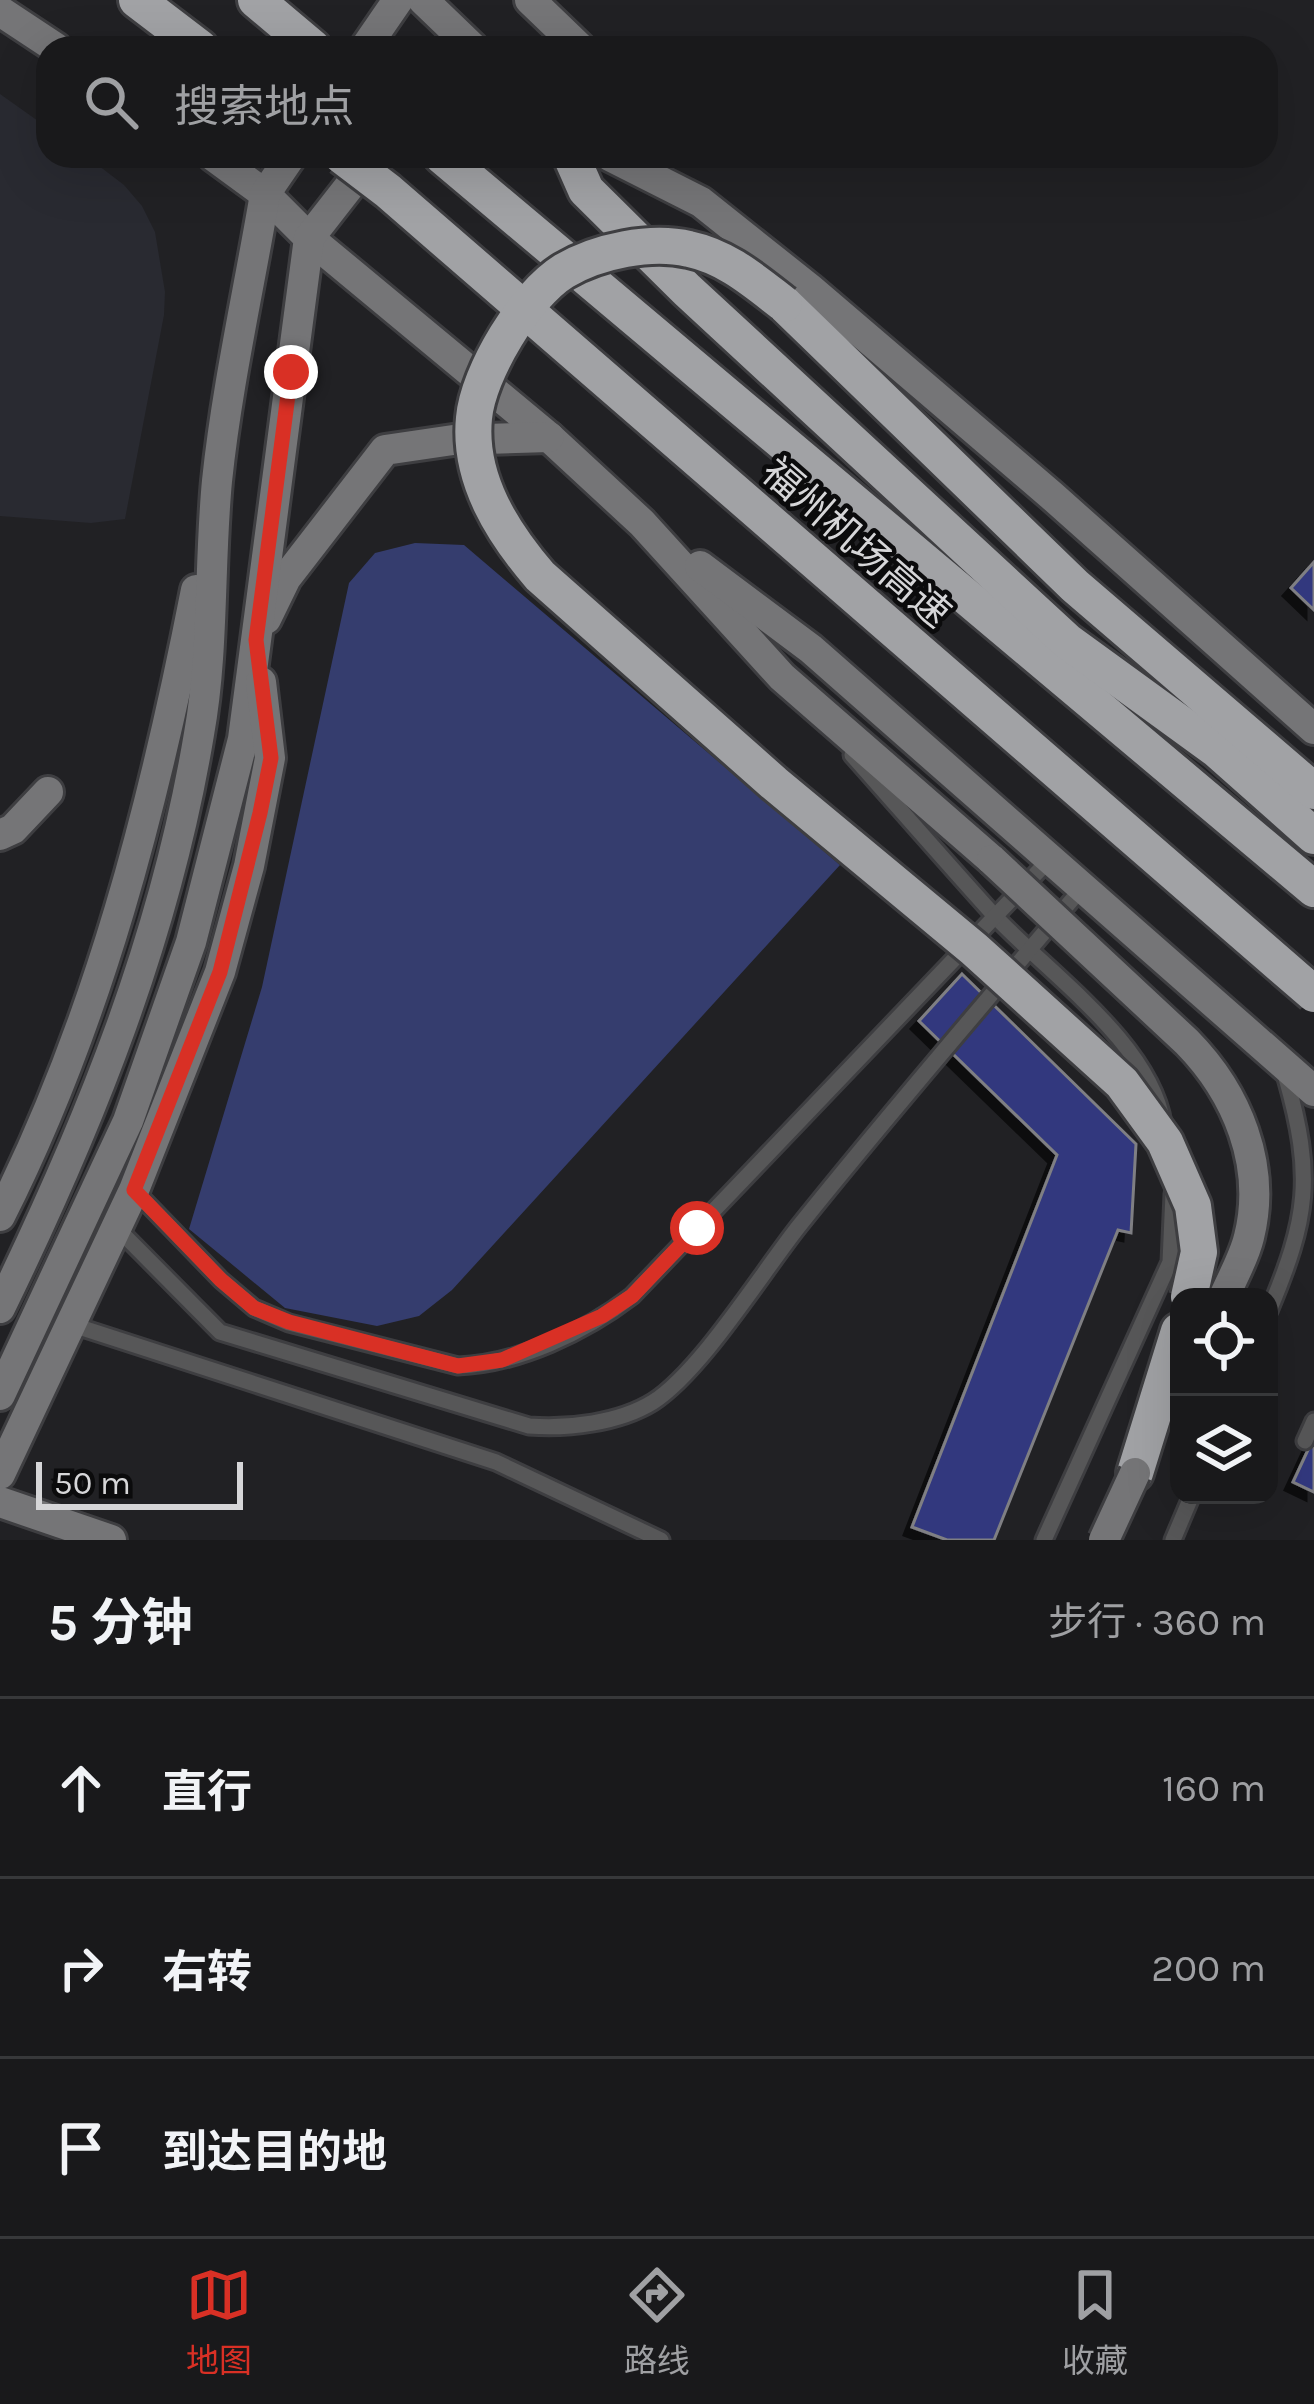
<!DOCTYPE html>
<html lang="zh">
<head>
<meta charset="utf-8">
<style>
  :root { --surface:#19191b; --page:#262628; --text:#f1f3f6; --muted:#9fa0a3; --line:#37383a; --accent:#d93025 }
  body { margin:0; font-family:Karla,"Noto Sans SC",sans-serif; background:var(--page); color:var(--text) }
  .controls { position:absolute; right:36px; bottom:36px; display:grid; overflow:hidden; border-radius:24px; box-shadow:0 12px 48px #0002 }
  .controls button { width:108px; height:108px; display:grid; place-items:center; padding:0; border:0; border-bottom:3px solid var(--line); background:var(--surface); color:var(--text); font:60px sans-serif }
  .scale { position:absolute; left:36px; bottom:30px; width:207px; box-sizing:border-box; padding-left:12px; border:6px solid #d6d6d8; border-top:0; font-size:33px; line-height:42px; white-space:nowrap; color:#d6d6d8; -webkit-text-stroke:9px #0b0b0c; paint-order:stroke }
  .stop { position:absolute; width:36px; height:36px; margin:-27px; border:9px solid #d93025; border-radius:50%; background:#fff }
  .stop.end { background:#d93025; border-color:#fff; box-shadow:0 3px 12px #0008 }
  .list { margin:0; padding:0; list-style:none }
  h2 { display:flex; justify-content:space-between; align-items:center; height:156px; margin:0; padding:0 48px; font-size:51px }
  h2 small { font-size:39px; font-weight:400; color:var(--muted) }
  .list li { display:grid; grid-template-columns:78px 1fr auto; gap:36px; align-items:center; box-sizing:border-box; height:180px; padding:0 48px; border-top:3px solid var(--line) }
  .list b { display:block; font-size:45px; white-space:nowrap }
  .list em { font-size:39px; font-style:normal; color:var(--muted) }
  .icon { flex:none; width:66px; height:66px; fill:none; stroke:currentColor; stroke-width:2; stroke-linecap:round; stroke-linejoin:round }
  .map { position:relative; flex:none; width:1314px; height:1540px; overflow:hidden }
  .search { position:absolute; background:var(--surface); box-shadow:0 12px 48px #0002; left:36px; right:36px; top:36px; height:132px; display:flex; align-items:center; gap:30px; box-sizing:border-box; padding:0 42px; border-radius:36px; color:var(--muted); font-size:45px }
  .sheet { height:696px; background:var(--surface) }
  nav { display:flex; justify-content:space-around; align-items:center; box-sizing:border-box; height:168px; border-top:3px solid var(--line); background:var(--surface); font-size:33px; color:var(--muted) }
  nav a { display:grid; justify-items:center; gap:6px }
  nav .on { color:var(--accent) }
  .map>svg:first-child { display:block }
</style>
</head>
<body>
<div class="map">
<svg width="1314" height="1540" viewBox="0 0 1314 1540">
  <defs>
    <filter id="shadow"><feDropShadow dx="-8" dy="8" stdDeviation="0" flood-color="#0009"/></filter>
  </defs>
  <rect width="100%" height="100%" fill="#212124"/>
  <path fill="#292a31" d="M 0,94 L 48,128 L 48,156 L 86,156 L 124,185 L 142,206 L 155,232 L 165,292 L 164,315 L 125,519 L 91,523 L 0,516 Z"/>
  <path fill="#353d6e" d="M 415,543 L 464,545 L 840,865 L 452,1290 L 419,1316 L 377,1326 L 285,1308 L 189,1229 L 262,987 L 349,583 L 375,553 Z"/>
  <g fill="#32397e" stroke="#7f7f83" stroke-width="3" filter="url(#shadow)">
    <path d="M 1314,562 L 1314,610 L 1291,588 Z"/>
    <path d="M 962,974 L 1136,1144 L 1131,1233 L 1118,1230 L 994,1540 L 947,1540 L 912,1527 L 1057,1155 L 919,1021 Z"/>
    <path d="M 1314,1437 L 1314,1492 L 1293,1482 Z"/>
  </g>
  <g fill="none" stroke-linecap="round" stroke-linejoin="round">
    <defs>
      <g id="lane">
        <path d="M 852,755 C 899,808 945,861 992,913 C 1045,971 1150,1042 1163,1123"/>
        <path d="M 134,1190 L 221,1280 L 254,1308 L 289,1323 L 458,1366 C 518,1364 585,1332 632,1296 L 1049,860"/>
        <path d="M 117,1228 L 220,1332 L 529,1426 C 568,1429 619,1423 653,1402 C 701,1371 761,1274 799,1226 C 891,1111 987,1000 1082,888"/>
        <path d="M 1269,1311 C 1308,1218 1314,1177 1286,1078"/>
        <path d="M 70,1324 L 496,1462 L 661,1540"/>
        <path d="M 1305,1441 L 1314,1421"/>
        <path d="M 1044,1540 L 1170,1262 L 1173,1194"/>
        <path d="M 1173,1540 L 1192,1495"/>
      </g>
      <g id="secondary">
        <path d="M 423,0 L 473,48"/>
        <path d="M 530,0 L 580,48"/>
        <path d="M 0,11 L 56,48"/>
        <path d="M 365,48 L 398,0"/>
        <path d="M 213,156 L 265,194 L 309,238 L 549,437 L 642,523 L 782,677 L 992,860"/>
        <path d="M 610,156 L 701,202 L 809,288 L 1051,495 L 1314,729"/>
        <path d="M 700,566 L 811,649 L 1314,1091"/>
        <path d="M 266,619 L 286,578 L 385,450 L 453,440 L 549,437"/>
        <path d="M 0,835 L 13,829 L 48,792"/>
        <path d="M 0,1216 C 99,1020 154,805 196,590"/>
        <path d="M 0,1308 C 90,1123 165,938 199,734 C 214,651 209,565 217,481 C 227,385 249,289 265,194 L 291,156"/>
        <path d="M 0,1395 L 128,1121 L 191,942 L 243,739 L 309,238 L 373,156"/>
        <path d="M 0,1474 L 134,1190 L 220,972 L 249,866 L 270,758 L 261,682"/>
        <path d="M 0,1502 L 111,1540"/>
      </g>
      <g id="highway">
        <path d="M 137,0 L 200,48"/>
        <path d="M 256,0 L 313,48"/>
        <path d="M 442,156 L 1314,889"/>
        <path d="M 571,156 L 586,190 L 687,290 L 1067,641 L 1217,750 L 1314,836"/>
        <path d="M 784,304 L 1075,586 L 1314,791"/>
        <path d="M 1135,1473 L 1179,1331"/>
      </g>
    </defs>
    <use href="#lane" stroke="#3e3e41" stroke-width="21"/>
    <use href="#secondary" stroke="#3e3e41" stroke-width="36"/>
    <use href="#highway" stroke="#3e3e41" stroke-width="42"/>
    <use href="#lane" stroke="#575758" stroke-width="15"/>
    <use href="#secondary" stroke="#757577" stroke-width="30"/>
    <use href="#highway" stroke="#a1a2a5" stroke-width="36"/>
    <defs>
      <g id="secondary-bridge">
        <path d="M 992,860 L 1187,1042 C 1237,1093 1267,1165 1249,1237 C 1244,1258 1232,1278 1224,1297"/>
        <path d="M 1104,1540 L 1135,1473"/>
      </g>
      <g id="highway-bridge">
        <path d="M 342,156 L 388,191 L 1314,994"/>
        <path d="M 784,304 C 754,281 727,257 689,249 C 651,240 598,251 564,271 C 525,295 478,373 474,418 C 468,479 503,533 540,576 L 774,783 L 974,949 L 1122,1083 L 1165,1142 L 1193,1206 L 1199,1252 L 1189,1297"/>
      </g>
    </defs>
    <use href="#secondary-bridge" stroke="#3e3e41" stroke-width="36" stroke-linecap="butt"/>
    <use href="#highway-bridge" stroke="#3e3e41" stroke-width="42" stroke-linecap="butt"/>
    <use href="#secondary-bridge" stroke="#757577" stroke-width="30"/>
    <use href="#highway-bridge" stroke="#a1a2a5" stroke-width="36"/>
  </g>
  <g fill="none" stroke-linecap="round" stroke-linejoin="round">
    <path stroke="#d93025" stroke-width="15" d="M 291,372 L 256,640 L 271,758 L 260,813 L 220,972 L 134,1190 L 221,1280 L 254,1308 L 289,1322 L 458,1366 L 502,1360 L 602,1316 L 632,1296 L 697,1228"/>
  </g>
  <g text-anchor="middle" stroke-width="9" stroke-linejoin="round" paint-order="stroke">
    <g font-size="39" fill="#d6d6d8" stroke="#0b0b0c">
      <text transform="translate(857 542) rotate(41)" y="14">福州机场高速</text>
    </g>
  </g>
</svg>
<div class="controls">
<button><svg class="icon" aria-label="locate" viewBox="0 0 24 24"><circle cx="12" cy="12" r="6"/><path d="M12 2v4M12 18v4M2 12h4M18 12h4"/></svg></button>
<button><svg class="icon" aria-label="layers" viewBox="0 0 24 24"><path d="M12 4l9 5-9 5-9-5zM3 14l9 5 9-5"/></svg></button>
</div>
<div class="scale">50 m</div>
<div class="stop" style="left:697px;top:1228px"></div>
<div class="stop end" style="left:291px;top:372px"></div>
<div class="search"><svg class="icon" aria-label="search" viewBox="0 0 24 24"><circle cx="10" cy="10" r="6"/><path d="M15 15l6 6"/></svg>搜索地点</div>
</div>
<section class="sheet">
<h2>5 分钟<small>步行 · 360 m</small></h2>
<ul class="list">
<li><svg class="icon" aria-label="ahead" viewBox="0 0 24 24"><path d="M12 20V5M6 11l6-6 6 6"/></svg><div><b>直行</b></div><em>160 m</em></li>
<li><svg class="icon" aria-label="right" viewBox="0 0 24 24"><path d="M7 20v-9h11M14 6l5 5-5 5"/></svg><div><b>右转</b></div><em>200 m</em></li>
<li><svg class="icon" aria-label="arrive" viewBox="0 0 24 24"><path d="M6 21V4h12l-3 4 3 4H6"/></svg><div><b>到达目的地</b></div></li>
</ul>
</section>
<nav>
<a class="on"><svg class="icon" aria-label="map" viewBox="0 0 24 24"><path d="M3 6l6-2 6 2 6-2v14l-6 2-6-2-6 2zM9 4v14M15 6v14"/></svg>地图</a>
<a><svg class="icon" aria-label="directions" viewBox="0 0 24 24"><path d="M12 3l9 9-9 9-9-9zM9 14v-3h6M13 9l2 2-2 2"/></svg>路线</a>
<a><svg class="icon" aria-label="saved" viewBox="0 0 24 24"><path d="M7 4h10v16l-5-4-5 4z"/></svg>收藏</a>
</nav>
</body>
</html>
